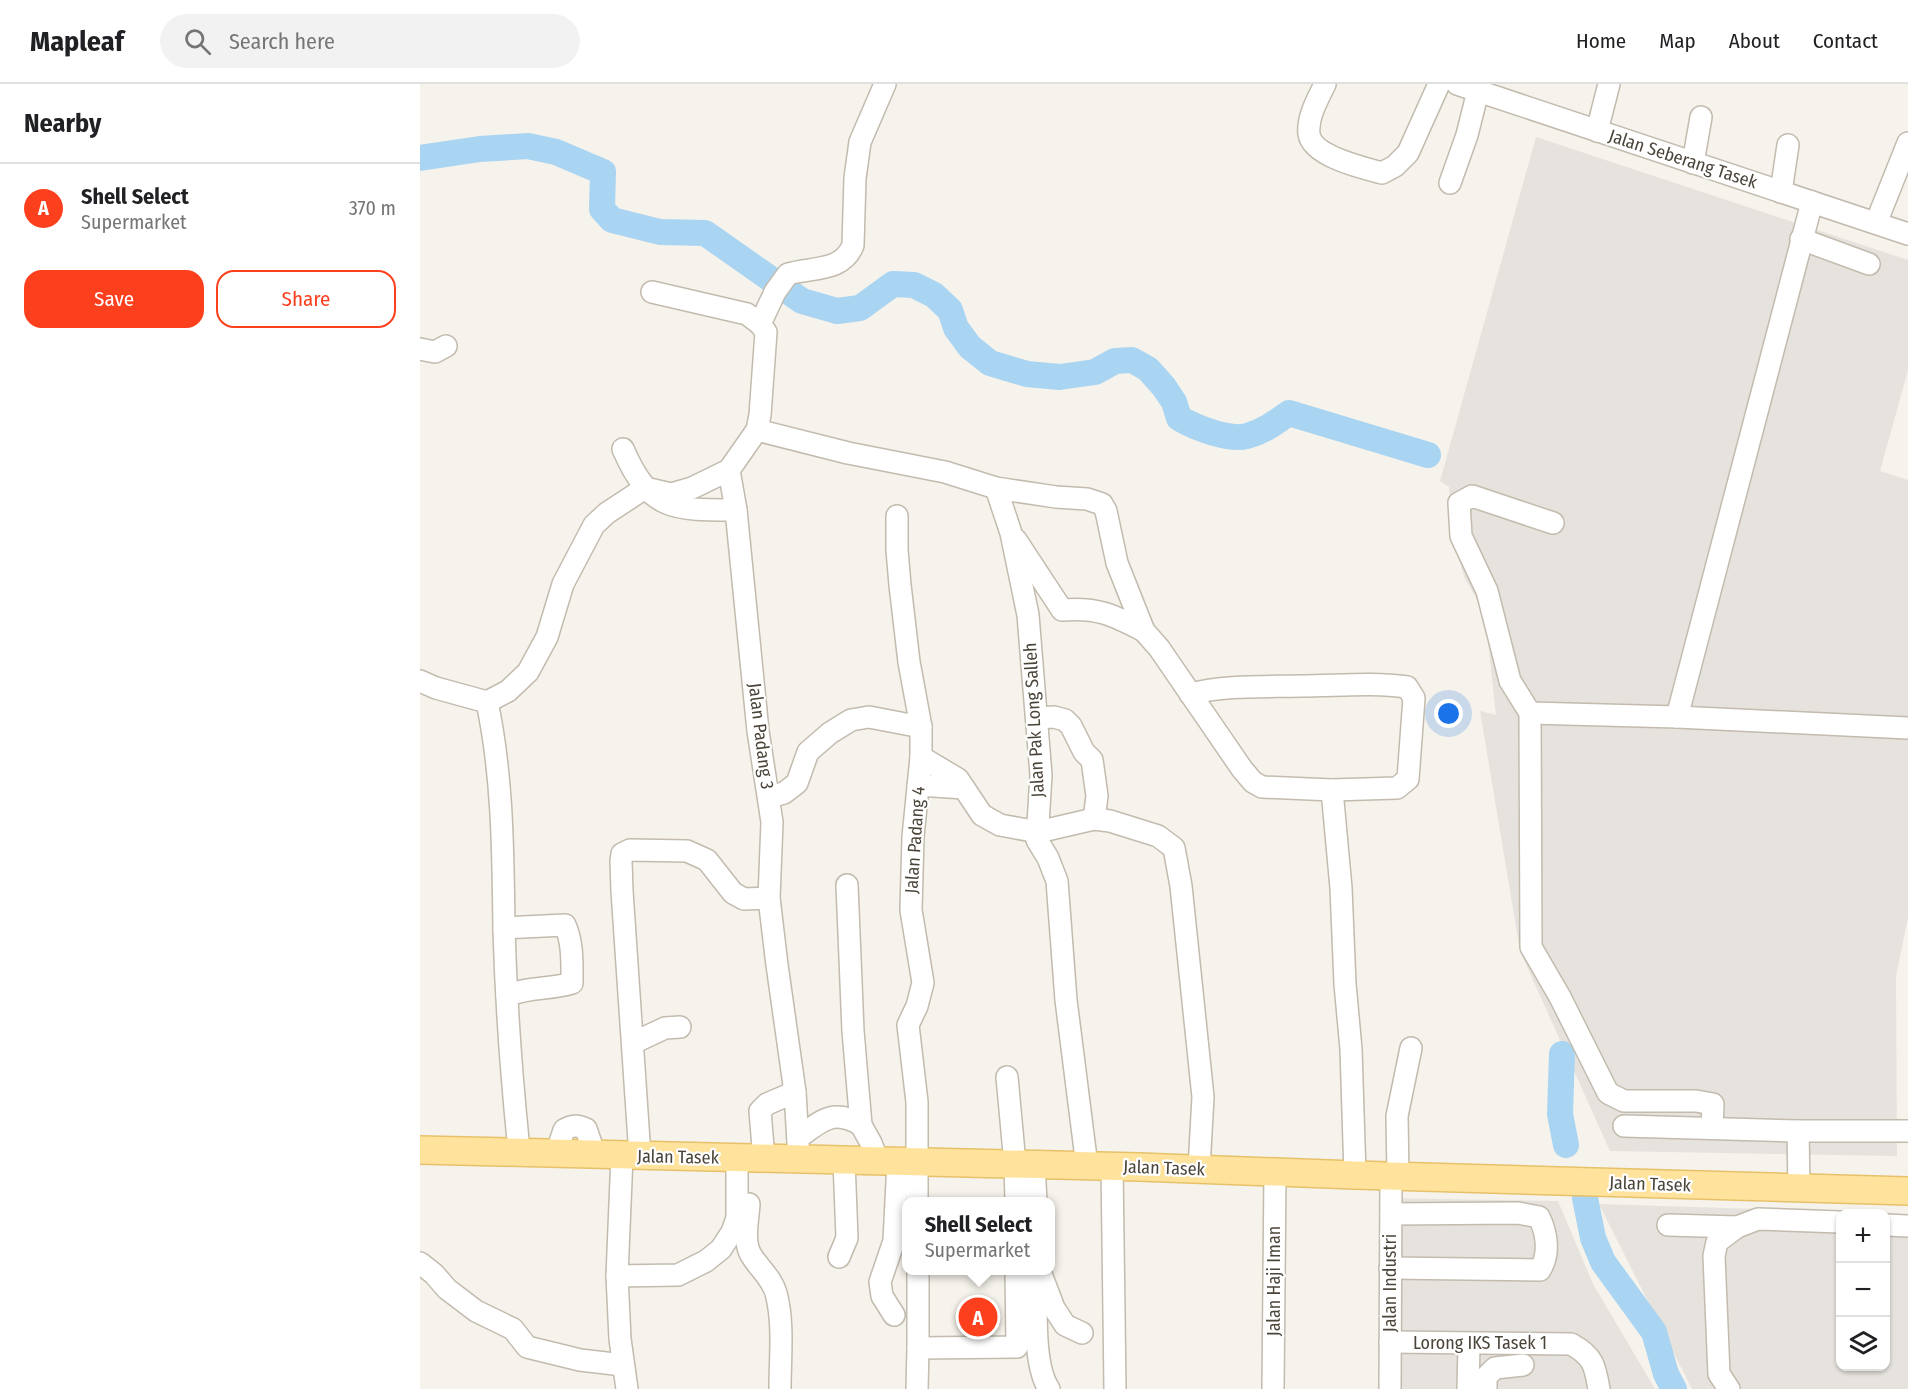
<!DOCTYPE html>
<html lang="en">
<head>
<meta charset="utf-8">
<style>
  :root { --surface:#fff; --page:#f2f2f2; --text:#202124; --muted:#757577; --line:#e0e0e0; --accent:#fc3f1d }
  body { margin:0; font-family:"Fira Sans Condensed",sans-serif; background:var(--page); color:var(--text) }
  .controls { position:absolute; right:18px; bottom:18px; display:grid; overflow:hidden; border-radius:12px; box-shadow:0 2px 4px #0004 }
  .controls button { width:54px; height:54px; display:grid; place-items:center; padding:0; border:0; border-bottom:2px solid var(--line); background:var(--surface); color:var(--text); font:30px sans-serif }
  .you { position:absolute; left:1029px; top:630px; width:21px; height:21px; margin:-15px; border:4px solid #fff; border-radius:50%; background:#1a73e8; box-shadow:0 0 0 9px #1a73e833 }
  .badge { display:grid; place-items:center; width:39px; height:39px; border-radius:50%; background:var(--accent); color:#fff; font-size:20px; font-weight:700 }
  .pin { position:absolute; translate:-50% -50%; border:3px solid #fff; box-shadow:0 2px 6px #0006 }
  .popup { position:absolute; left:482px; top:1113px; width:153px; height:78px; box-sizing:border-box; display:grid; place-content:center; border-radius:12px; background:var(--surface); filter:drop-shadow(0 2px 4px #0005); font-size:20px; white-space:nowrap; color:var(--muted) }
  .popup b { font-size:22px; color:var(--text) }
  .popup::after { content:''; position:absolute; left:50%; top:100%; margin-left:-12px; border:12px solid transparent; border-top-color:var(--surface) }
  .list { margin:0; padding:0; list-style:none }
  h2 { display:flex; justify-content:space-between; align-items:center; height:78px; margin:0; padding:0 24px; font-size:26px }
  h2 small { font-size:20px; font-weight:400; color:var(--muted) }
  .list li { display:grid; grid-template-columns:39px 1fr auto; gap:18px; align-items:center; box-sizing:border-box; height:90px; padding:0 24px; border-top:2px solid var(--line) }
  .list b { display:block; font-size:22px; white-space:nowrap }
  .list p { margin:0; font-size:20px; white-space:nowrap; color:var(--muted) }
  .list em { font-size:20px; font-style:normal; color:var(--muted) }
  .actions { display:flex; gap:12px; padding:18px 24px }
  .actions a { flex:1; padding:14px 0; border:2px solid var(--accent); border-radius:18px; text-align:center; font-size:21px; color:var(--accent) }
  .actions .main { background:var(--accent); color:#fff }
  .icon { flex:none; width:33px; height:33px; fill:none; stroke:currentColor; stroke-width:2; stroke-linecap:round; stroke-linejoin:round }
  .map { position:relative; flex:none; width:1488px; height:1305px; overflow:hidden }
  header { display:flex; align-items:center; gap:36px; box-sizing:border-box; height:84px; padding:0 30px; background:var(--surface); border-bottom:2px solid var(--line) }
  header strong { font-size:28px }
  nav { display:flex; gap:33px; margin-inline-start:auto; font-size:21px }
  .search { width:420px; height:54px; background:var(--page); display:flex; align-items:center; gap:15px; box-sizing:border-box; padding:0 21px; border-radius:33px; color:var(--muted); font-size:22px }
  main { display:flex }
  aside { flex:1; background:var(--surface) }
  .map>svg:first-child { display:block }
</style>
</head>
<body>
<header>
<strong>Mapleaf</strong>
<div class="search"><svg class="icon" aria-label="search" viewBox="0 0 24 24"><circle cx="10" cy="10" r="6"/><path d="M15 15l6 6"/></svg>Search here</div>
<nav><a>Home</a><a>Map</a><a>About</a><a>Contact</a></nav>
</header>
<main>
<aside>
<h2>Nearby<small></small></h2>
<ul class="list">
<li><span class="badge">A</span><div><b>Shell Select</b><p>Supermarket</p></div><em>370 m</em></li>
</ul>
<div class="actions"><a class="main">Save</a><a>Share</a></div>
</aside>
<div class="map">
<svg width="1488" height="1305" viewBox="0 0 1488 1305">
  <rect width="100%" height="100%" fill="#f6f3ec"/>
  <g fill="#e6e2dd" fill-rule="evenodd">
    <path d="M 1116,53 L 1488,176 L 1488,286 L 1460,387 L 1488,396 L 1488,833 L 1476,892 L 1477,1072 L 1190,1067 L 1100,867 L 1060,627 L 1076,631 L 1065,529 L 1045,495 L 1036,466 L 1029,403 L 1020,397 Z"/>
    <path d="M 959,1114 L 1138,1117 L 1173,1200 L 1235,1305 L 960,1305 Z"/>
    <path d="M 1179,1120 L 1488,1130 L 1488,1305 L 1272,1305 ZM 1420,1130 L 1466,1130 L 1466,1282 L 1420,1282 Z"/>
  </g>
  <g fill="none" stroke-linecap="round" stroke-linejoin="round">
    <g stroke="#a9d4f2" stroke-width="26">
      <path d="M 0,74 L 60,65 L 108,62 L 136,68 L 183,88 L 182,125 L 192,136 L 240,148 L 285,149 L 382,217 L 417,227 L 440,224 L 473,200 L 494,201 L 514,211 L 530,226 L 536,244 L 550,263 L 570,279 L 607,290 L 640,293 L 675,288 L 695,277 L 712,276 L 728,285 L 744,303 L 754,318 L 759,334 C 774,343 809,357 827,352 C 843,348 855,339 869,329 L 1008,371"/>
      <path d="M 1142,970 L 1140,1030 L 1146,1061"/>
      <path d="M 1165,1114 L 1173,1154 L 1183,1178 L 1234,1248 L 1246,1290 L 1254,1305"/>
    </g>
    <defs>
      <g id="minor">
        <path d="M 905,0 C 898,15 887,33 889,50 C 892,72 943,84 962,89 L 975,82 L 988,69 L 1019,0"/>
        <path d="M 1037,0 L 1488,150"/>
        <path d="M 1177,47 L 1189,0"/>
        <path d="M 1273,79 L 1281,33"/>
        <path d="M 1030,99 L 1047,51 L 1058,7"/>
        <path d="M 1361,108 L 1368,61"/>
        <path d="M 1456,139 L 1488,59"/>
        <path d="M 1381,155 L 1449,180"/>
        <path d="M 232,208 L 327,230 L 340,240 L 346,248 L 340,331 L 337,346 L 309,386 L 316,426 L 338,647 L 352,738 L 349,814 L 357,881 L 375,1008 L 379,1076"/>
        <path d="M 340,240 L 355,208 L 368,190 C 392,183 423,188 433,161 L 435,94 L 440,58 L 465,0"/>
        <path d="M 0,265 L 15,268 L 26,262"/>
        <path d="M 337,346 L 428,369 L 525,388 L 576,404 L 636,413 L 667,415 L 682,420 L 686,427 L 697,479 L 724,547 L 739,564 L 822,685 L 833,698 L 842,703 L 912,706 L 921,804 L 925,900 L 931,965 L 935,1091"/>
        <path d="M 203,365 C 230,427 253,426 316,426"/>
        <path d="M 576,404 L 591,449 L 608,531 L 621,691 L 617,756 L 628,774 L 637,797 L 646,916 L 667,1082"/>
        <path d="M 477,432 L 477,466 L 480,501 L 489,578 L 501,643 L 501,673 L 493,753 L 491,826 L 503,899 L 497,922 L 488,941 L 497,1018 L 497,1118"/>
        <path d="M 1133,439 L 1052,412 L 1039,419 L 1041,452 L 1067,507 L 1090,597 L 1110,629 L 1111,863 L 1140,913 L 1188,1009 L 1204,1017 L 1276,1017 L 1293,1020 L 1292,1044"/>
        <path d="M 596,456 L 642,526 C 678,523 693,531 724,547"/>
        <path d="M 0,597 L 16,604 L 67,618 C 83,693 83,771 84,846 C 86,916 91,986 98,1056 L 97,1069"/>
        <path d="M 770,610 C 805,601 844,603 881,602 C 916,602 952,598 987,603 L 994,614 L 988,695 L 977,704 L 912,706"/>
        <path d="M 67,618 L 88,607 L 108,588 L 127,553 L 143,500 L 174,441 L 187,429 L 225,404 L 251,410 L 272,404 L 309,386"/>
        <path d="M 1110,629 L 1257,633 L 1488,644"/>
        <path d="M 1257,633 L 1392,118"/>
        <path d="M 617,634 L 634,633 L 645,636 L 651,642 L 664,668 L 672,676 L 677,712 L 674,735"/>
        <path d="M 501,673 L 538,695 L 562,731 L 580,741 L 618,748 L 674,735 L 690,737 L 738,752 L 754,764 L 761,802 L 783,1013 L 779,1084"/>
        <path d="M 498,701 L 544,704"/>
        <path d="M 349,713 L 364,709 L 377,699 L 388,668 L 410,649 L 431,636 L 449,633 L 501,643"/>
        <path d="M 427,801 L 433,947 L 441,1041 L 451,1059 L 458,1077"/>
        <path d="M 84,844 L 145,841 C 153,859 152,879 152,899 C 130,906 109,902 87,912"/>
        <path d="M 213,959 L 245,944 L 260,943"/>
        <path d="M 587,993 L 595,1080 L 596,1118"/>
        <path d="M 1204,1042 L 1378,1047 L 1488,1047"/>
        <path d="M 1378,1047 L 1379,1104"/>
        <path d="M 378,1054 C 401,1037 413,1024 441,1041"/>
        <path d="M 136,1070 L 144,1046 C 152,1041 157,1041 166,1045 L 175,1071"/>
        <path d="M 202,1072 L 197,1192 L 258,1191 L 286,1177 L 301,1165 L 312,1148 L 317,1134 L 317,1074"/>
        <path d="M 220,1072 L 202,807 L 201,777 L 202,770 L 210,766 L 267,767 L 287,776 L 313,809 L 324,815 L 349,814"/>
        <path d="M 344,1075 L 340,1027 L 347,1020 L 375,1008"/>
        <path d="M 614,1080 L 616,1118"/>
        <path d="M 692,1082 L 695,1304"/>
        <path d="M 978,1092 L 977,1032 L 991,964"/>
        <path d="M 329,1120 C 328,1137 322,1160 333,1174 C 341,1186 352,1195 356,1209 C 364,1239 360,1273 360,1305"/>
        <path d="M 1248,1141 L 1317,1143 L 1338,1135 L 1420,1138"/>
        <path d="M 1466,1141 L 1488,1142"/>
        <path d="M 419,1173 L 427,1154 L 424,1077"/>
        <path d="M 0,1179 L 14,1190 L 27,1205 L 56,1227 L 93,1245 L 107,1263 L 160,1276 L 203,1281"/>
        <path d="M 970,1184 L 1120,1186 C 1130,1170 1127,1149 1119,1133 L 1098,1129 L 971,1130"/>
        <path d="M 498,1186 L 498,1264 L 597,1263 L 596,1186"/>
        <path d="M 616,1186 C 617,1218 612,1280 629,1305"/>
        <path d="M 621,1190 L 634,1224 L 645,1241 L 662,1249"/>
        <path d="M 197,1192 L 200,1255 L 207,1305"/>
        <path d="M 474,1231 L 462,1212 L 460,1198 L 474,1157 L 478,1078"/>
        <path d="M 970,1258 L 1151,1260 C 1173,1272 1175,1281 1179,1305"/>
        <path d="M 497,1305 L 498,1264"/>
        <path d="M 853,1305 L 855,1088"/>
        <path d="M 970,1305 L 971,1092"/>
        <path d="M 1048,1305 L 1049,1260"/>
        <path d="M 1066,1305 L 1066,1293 L 1075,1284 L 1103,1281"/>
        <path d="M 1309,1305 L 1299,1290 L 1294,1172 L 1297,1158 L 1317,1143"/>
      </g>
      <path id="major" d="M 0,1066 L 719,1083 L 935,1091 L 1488,1107"/>
    </defs>
    <use href="#minor" stroke="#c2bbae" stroke-width="24"/>
    <use href="#major" stroke="#e6c16a" stroke-width="30"/>
    <use href="#minor" stroke="#fff" stroke-width="21"/>
    <use href="#major" stroke="#ffe39c" stroke-width="27"/>
  </g>
  <g text-anchor="middle" stroke-width="4.5" stroke-linejoin="round" paint-order="stroke">
    <g font-size="18" fill="#4b4439" stroke="#fff">
      <text transform="translate(1263 75) rotate(18)" y="6">Jalan Seberang Tasek</text>
      <text transform="translate(614 636) rotate(-93)" y="6">Jalan Pak Long Salleh</text>
      <text transform="translate(341 652) rotate(83)" y="6">Jalan Padang 3</text>
      <text transform="translate(495 756) rotate(-86)" y="6">Jalan Padang 4</text>
      <text transform="translate(258 1073) rotate(1)" y="6">Jalan Tasek</text>
      <text transform="translate(744 1084) rotate(2)" y="6">Jalan Tasek</text>
      <text transform="translate(1230 1100) rotate(2)" y="6">Jalan Tasek</text>
      <text transform="translate(854 1197) rotate(-90)" y="6">Jalan Haji Iman</text>
      <text transform="translate(970 1199) rotate(-90)" y="6">Jalan Industri</text>
      <text x="1060" y="1265">Lorong IKS Tasek 1</text>
    </g>
  </g>
</svg>
<div class="controls">
<button>+</button>
<button>−</button>
<button><svg class="icon" aria-label="layers" viewBox="0 0 24 24"><path d="M12 4l9 5-9 5-9-5zM3 14l9 5 9-5"/></svg></button>
</div>
<div class="you"></div>
<div class="pin badge" style="left:558px;top:1233px">A</div>
<div class="popup"><b>Shell Select</b>Supermarket</div>
</div>
</main>
</body>
</html>
